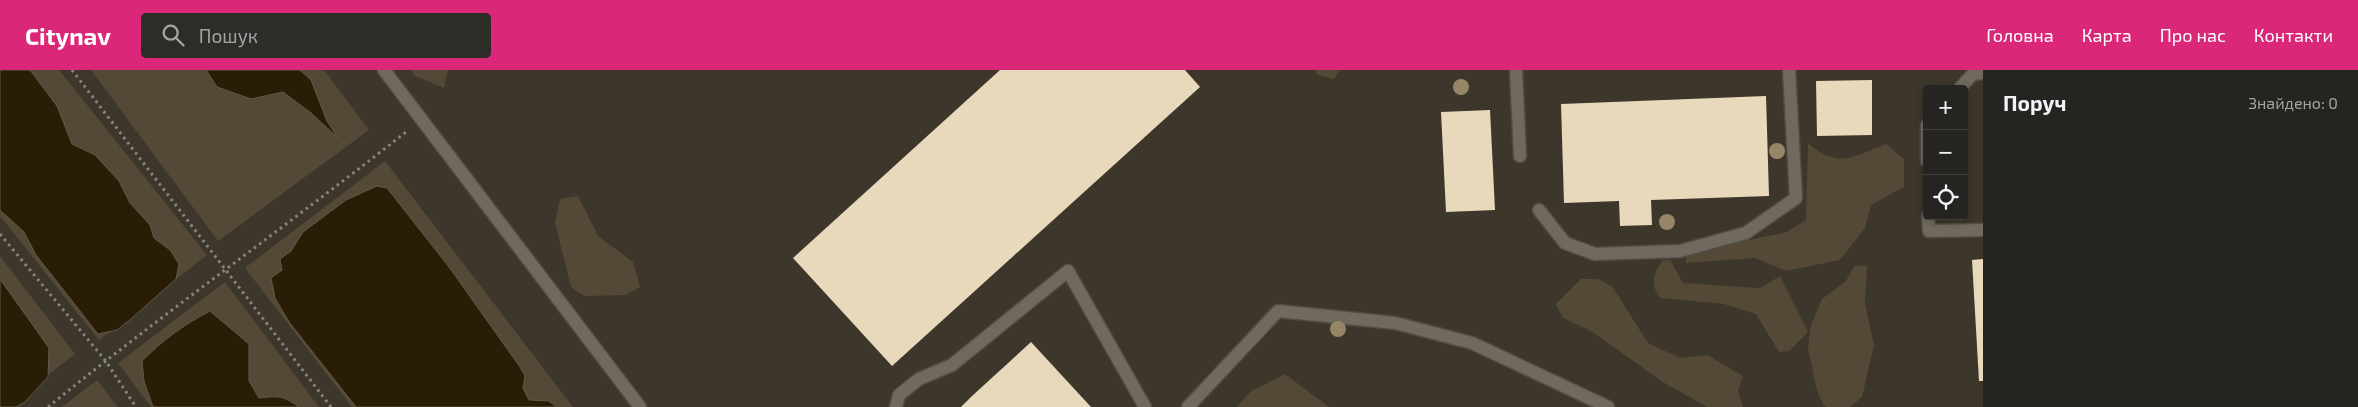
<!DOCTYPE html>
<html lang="uk">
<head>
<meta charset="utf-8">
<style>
  :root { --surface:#262420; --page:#2e2c29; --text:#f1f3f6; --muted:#a4a4a5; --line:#42413e; --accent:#db2777 }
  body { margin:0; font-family:"Exo 2",sans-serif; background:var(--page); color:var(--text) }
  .controls { position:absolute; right:15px; top:15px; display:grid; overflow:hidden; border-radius:5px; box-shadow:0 2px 8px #0003 }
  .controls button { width:45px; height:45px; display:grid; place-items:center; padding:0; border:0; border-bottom:1px solid var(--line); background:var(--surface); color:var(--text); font:25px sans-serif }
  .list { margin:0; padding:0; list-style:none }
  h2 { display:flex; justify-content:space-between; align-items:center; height:65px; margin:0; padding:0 20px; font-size:21px }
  h2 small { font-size:16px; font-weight:400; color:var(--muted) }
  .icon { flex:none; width:28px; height:28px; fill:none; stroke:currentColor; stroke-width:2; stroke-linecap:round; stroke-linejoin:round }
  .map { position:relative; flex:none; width:1983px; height:337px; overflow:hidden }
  header { display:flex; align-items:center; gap:30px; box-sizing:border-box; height:70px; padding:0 25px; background:var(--accent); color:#fff }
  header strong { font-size:24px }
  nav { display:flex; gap:28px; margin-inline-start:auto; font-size:18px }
  .search { width:350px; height:45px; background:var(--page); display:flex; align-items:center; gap:12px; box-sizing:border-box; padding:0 18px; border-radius:5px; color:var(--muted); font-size:19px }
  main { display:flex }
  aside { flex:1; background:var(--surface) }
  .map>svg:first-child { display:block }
</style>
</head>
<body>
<header>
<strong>Citynav</strong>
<div class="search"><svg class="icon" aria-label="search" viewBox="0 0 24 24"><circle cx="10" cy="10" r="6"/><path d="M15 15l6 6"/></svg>Пошук</div>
<nav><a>Головна</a><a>Карта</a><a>Про нас</a><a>Контакти</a></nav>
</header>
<main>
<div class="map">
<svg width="1983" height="337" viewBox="0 0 1983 337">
  <rect width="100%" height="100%" fill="#33302b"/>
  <path fill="#3c362b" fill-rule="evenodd" d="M 0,0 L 1983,0 L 1983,337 L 0,337 ZM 1927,19 L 1964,19 L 1964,146 L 1927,146 Z"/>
  <g fill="#544937">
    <path d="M 0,0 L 59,0 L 207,185 L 99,270 L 0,146 Z"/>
    <path d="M 91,0 L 324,0 L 369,60 L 218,171 Z"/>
    <path d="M 411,0 L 448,0 L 444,18 L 415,6 Z"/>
    <path d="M 1315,0 L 1340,0 L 1334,9 L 1317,5 Z"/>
    <path d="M 1808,73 C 1838,99 1853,87 1886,74 L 1904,89 L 1904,117 L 1871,135 L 1865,158 L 1840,190 L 1786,201 L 1755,188 L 1686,193 L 1686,183 L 1787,162 L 1806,150 Z"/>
    <path d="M 385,91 L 573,337 L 352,337 L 245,198 Z"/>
    <path d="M 578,126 L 598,166 L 633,192 L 640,217 L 626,225 L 584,226 L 571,217 L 555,153 L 560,129 Z"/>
    <path d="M 0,186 L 75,284 L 6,337 L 0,337 Z"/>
    <path d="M 1663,190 L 1670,190 L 1683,213 L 1760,218 L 1780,206 L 1808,262 L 1789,281 L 1779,282 L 1756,244 L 1724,234 L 1660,228 C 1650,215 1653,203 1663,190 Z"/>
    <path d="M 1854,196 L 1867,196 L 1865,233 L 1874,275 L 1862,327 L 1850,337 L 1827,337 L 1824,336 L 1817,321 L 1808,278 L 1811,255 L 1822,229 L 1846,211 Z"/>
    <path d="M 1581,209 L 1598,209 L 1612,216 L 1648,273 L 1680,288 L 1707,285 L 1743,306 L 1738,321 L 1743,337 L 1707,337 L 1663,312 L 1591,261 L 1563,248 L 1556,234 Z"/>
    <path d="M 225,212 L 319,337 L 151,337 L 118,293 Z"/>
    <path d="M 1285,304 L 1329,337 L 1237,337 L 1251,321 Z"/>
    <path d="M 97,310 L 118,337 L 62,337 Z"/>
  </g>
  <g fill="#291d05" stroke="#625947">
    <path d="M 0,0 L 30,0 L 57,36 L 72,74 L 95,85 L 119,111 L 130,133 L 150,155 L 154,168 L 170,180 L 179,194 L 176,209 L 131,249 L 117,260 L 98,264 L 36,185 L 24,162 L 0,140 Z"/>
    <path d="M 206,0 L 300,0 L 311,10 L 327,51 L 338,68 L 311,43 L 283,22 L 251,29 L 217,17 Z"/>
    <path d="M 377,116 L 387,118 L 449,197 L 520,297 L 525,306 L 523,318 L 529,330 L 549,331 L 556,337 L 356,337 L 289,252 L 275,228 L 271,208 L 282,200 L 280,189 L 291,181 L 303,162 L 346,130 Z"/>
    <path d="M 0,209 L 49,278 L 48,307 L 25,332 L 16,337 L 0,337 Z"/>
    <path d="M 210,241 L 249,274 L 249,311 L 259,328 C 279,326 282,325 299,337 L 153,337 L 144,311 L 142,291 C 163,270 183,255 210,241 Z"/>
  </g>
  <g fill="#e9d9bc">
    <path d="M 1000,0 L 1185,0 L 1200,17 L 892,296 L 793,188 Z"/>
    <path d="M 1872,10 L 1872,65 L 1817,66 L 1816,11 Z"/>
    <path d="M 1766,26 L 1769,126 L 1651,130 L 1652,155 L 1620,156 L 1619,131 L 1564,133 L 1561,34 Z"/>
    <path d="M 1490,40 L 1495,140 L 1446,142 L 1441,42 Z"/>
    <path d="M 1983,189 L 1983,311 L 1979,311 L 1972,190 Z"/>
    <path d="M 1031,272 L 1091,337 L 961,337 L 972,326 Z"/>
  </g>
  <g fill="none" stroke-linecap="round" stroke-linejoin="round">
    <defs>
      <g id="service">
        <path d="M 1516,0 L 1520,86"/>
        <path d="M 1959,19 L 1973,4 L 1983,3"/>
        <path d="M 1927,55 L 1927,91"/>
        <path d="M 1539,140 L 1565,173 L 1595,184 L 1680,181 L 1746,163 L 1796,128 L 1789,0"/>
        <path d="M 1928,146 L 1929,161 L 1983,160"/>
        <path d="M 896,337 L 899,325 L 919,309 L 952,295 L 1068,201 L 1145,337"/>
        <path d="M 1188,337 L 1278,241 L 1395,253 L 1472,273 L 1608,337"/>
      </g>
      <path id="minor" d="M 384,0 L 640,337"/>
    </defs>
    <use href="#service" stroke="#504d48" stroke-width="15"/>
    <use href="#minor" stroke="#504d48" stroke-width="15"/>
    <g stroke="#888681" stroke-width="3" stroke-dasharray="2.5 4" stroke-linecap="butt">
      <path d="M 72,0 L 331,337"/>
      <path d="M 0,164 L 105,290 L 136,337"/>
      <path d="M 48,337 C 165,242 288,155 406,62"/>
    </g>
    <use href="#service" stroke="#70695e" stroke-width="12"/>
    <use href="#minor" stroke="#70695e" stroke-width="12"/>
  </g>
  <g fill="#978568">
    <circle cx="1461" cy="17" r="8"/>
    <circle cx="1777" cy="81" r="8"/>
    <circle cx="1667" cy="152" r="8"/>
    <circle cx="1338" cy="259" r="8"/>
  </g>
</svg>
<div class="controls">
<button>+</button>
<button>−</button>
<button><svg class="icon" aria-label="locate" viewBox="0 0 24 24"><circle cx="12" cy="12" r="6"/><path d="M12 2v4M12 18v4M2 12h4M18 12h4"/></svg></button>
</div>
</div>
<aside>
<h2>Поруч<small>Знайдено: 0</small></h2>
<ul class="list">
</ul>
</aside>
</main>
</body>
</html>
